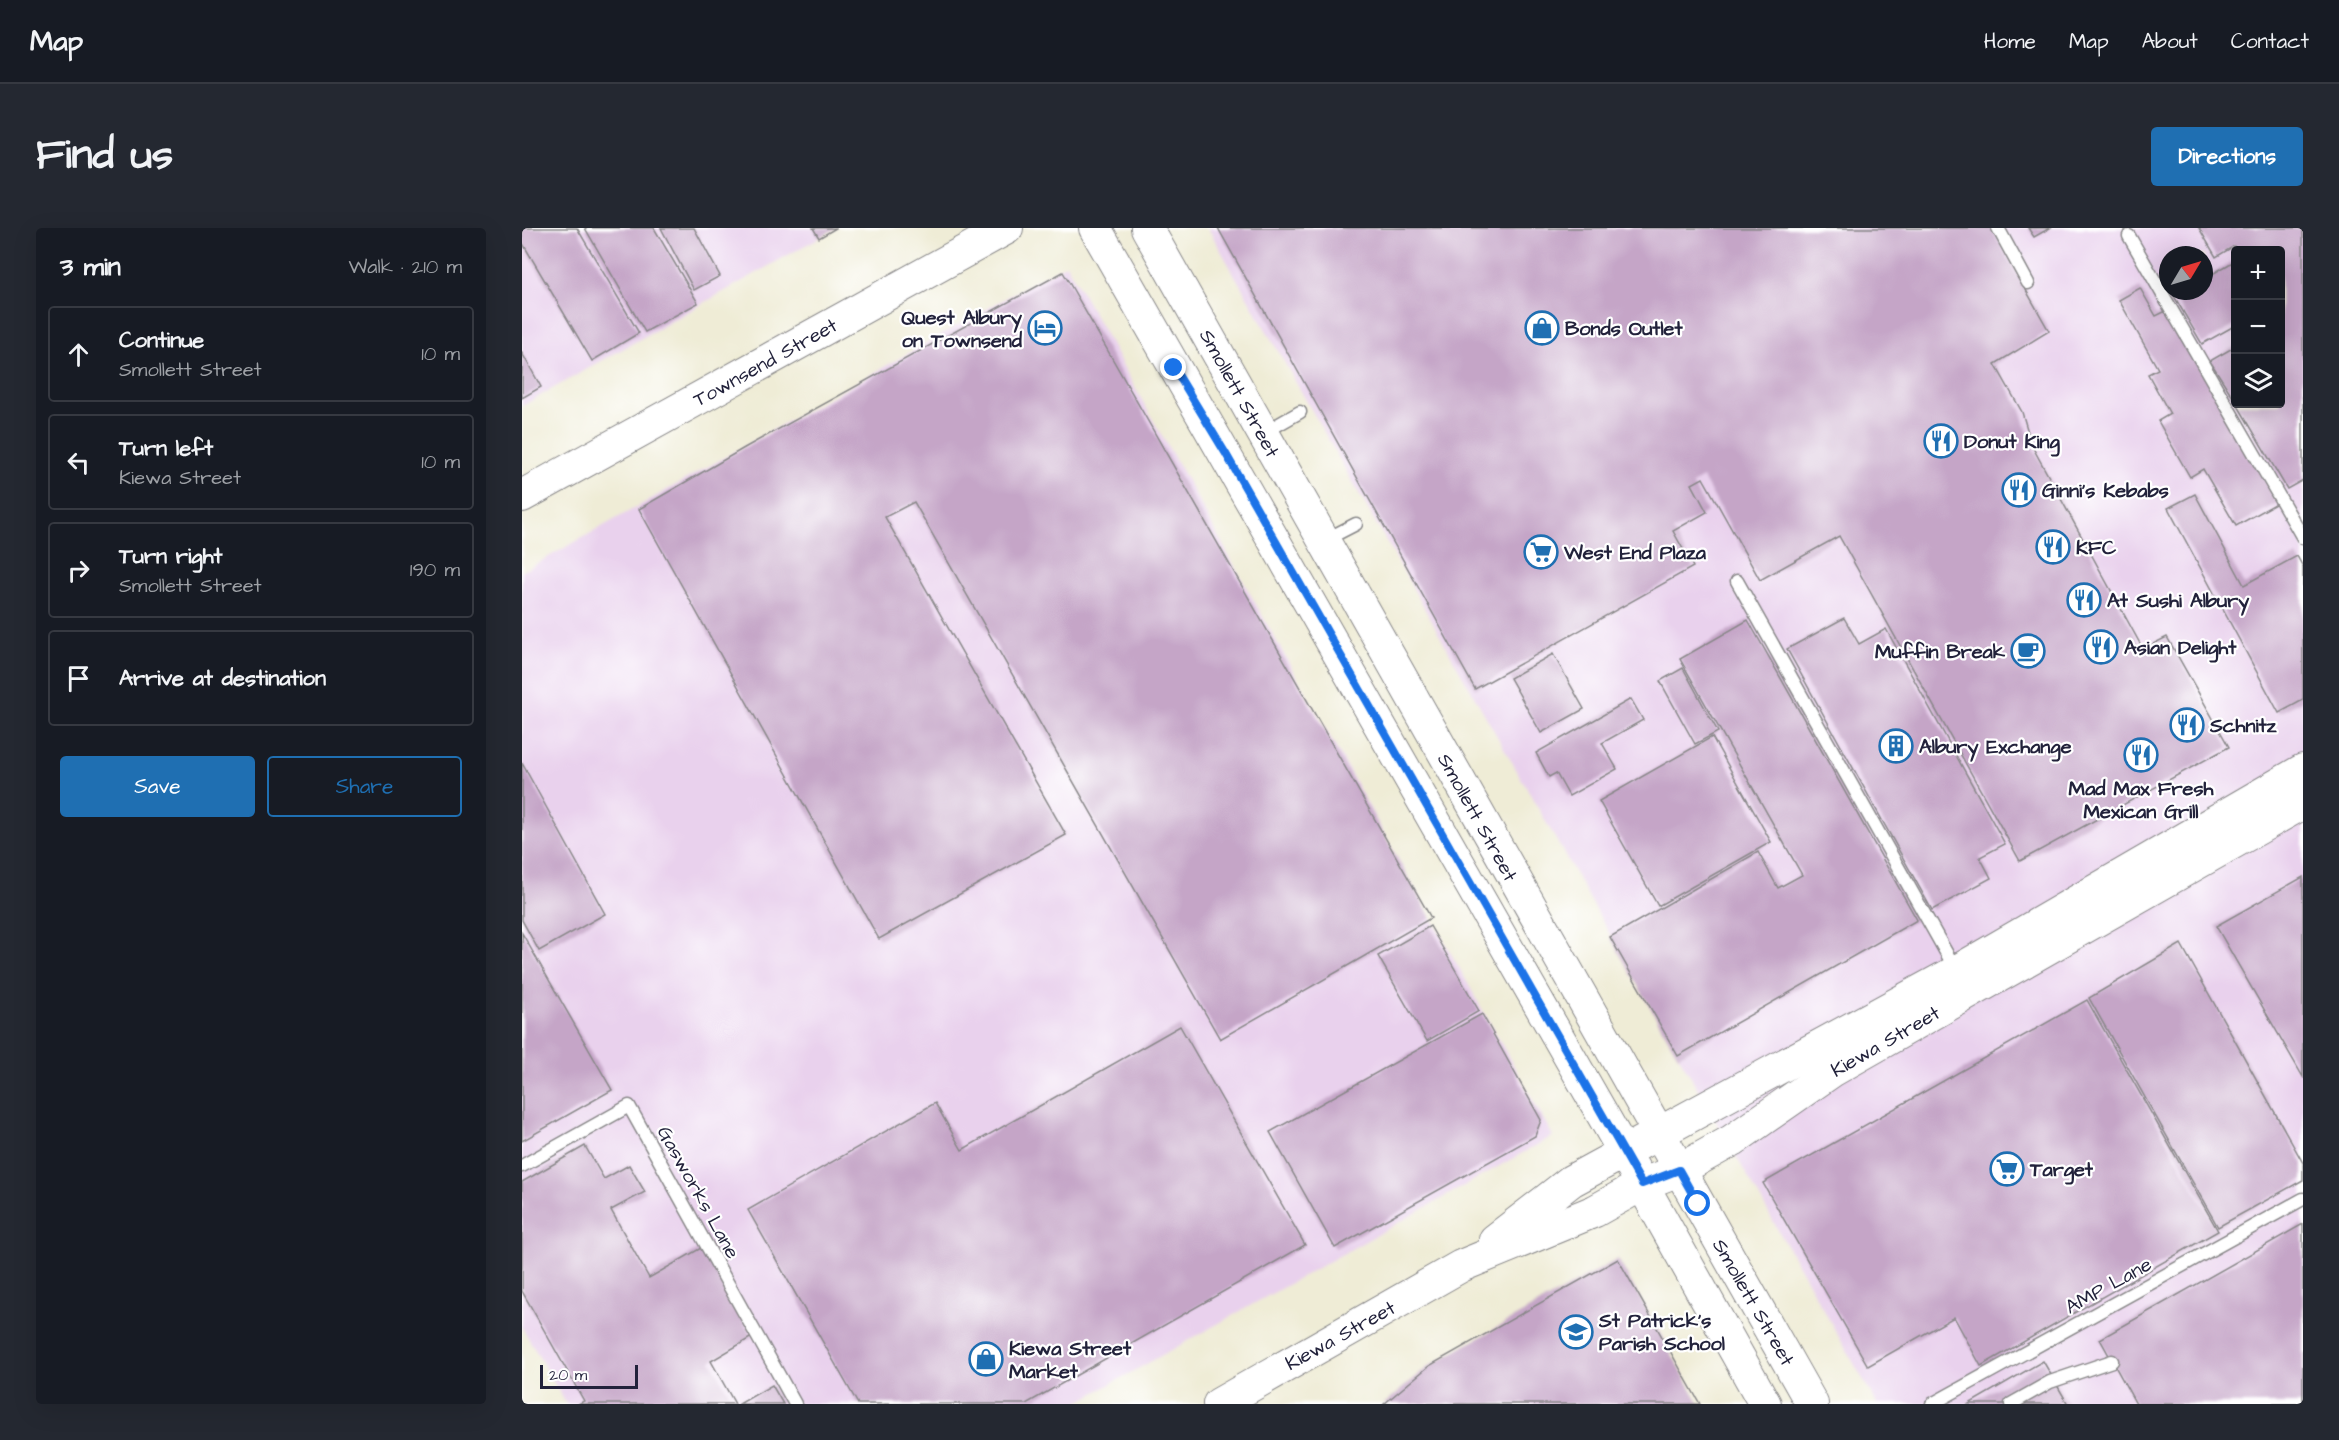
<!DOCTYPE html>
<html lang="en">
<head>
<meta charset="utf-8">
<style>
  :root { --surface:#171b24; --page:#242831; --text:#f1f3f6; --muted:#9ea1a6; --line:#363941; --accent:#1f6fb2 }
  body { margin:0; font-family:"Architects Daughter",sans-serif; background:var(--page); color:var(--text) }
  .controls { position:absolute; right:18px; top:18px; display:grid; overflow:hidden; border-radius:6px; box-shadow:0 6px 24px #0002 }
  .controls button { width:54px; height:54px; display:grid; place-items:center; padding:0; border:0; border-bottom:2px solid var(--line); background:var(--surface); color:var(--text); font:30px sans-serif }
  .compass { position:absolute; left:1637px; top:18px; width:54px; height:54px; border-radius:50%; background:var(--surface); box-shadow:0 6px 24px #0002; rotate:52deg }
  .scale { position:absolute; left:18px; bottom:15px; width:98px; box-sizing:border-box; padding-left:6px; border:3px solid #22223b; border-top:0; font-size:16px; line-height:21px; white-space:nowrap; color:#22223b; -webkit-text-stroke:4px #fff; paint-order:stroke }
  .stop { position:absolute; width:18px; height:18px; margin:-14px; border:4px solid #1a73e8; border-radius:50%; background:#fff }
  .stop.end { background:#1a73e8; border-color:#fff; box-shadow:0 2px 6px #0008 }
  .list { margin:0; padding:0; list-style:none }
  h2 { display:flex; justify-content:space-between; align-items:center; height:78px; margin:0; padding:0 24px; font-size:26px }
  h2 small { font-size:20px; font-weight:400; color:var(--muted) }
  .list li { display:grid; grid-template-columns:39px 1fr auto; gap:18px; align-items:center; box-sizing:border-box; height:96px; margin:0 12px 12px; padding:0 12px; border:2px solid var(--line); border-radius:6px }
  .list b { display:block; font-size:22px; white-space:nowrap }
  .list p { margin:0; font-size:20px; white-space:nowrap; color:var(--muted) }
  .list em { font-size:20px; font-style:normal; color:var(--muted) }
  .actions { display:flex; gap:12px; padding:18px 24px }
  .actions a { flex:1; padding:14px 0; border:2px solid var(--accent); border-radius:6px; text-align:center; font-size:21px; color:var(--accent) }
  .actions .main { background:var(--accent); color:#fff }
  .icon { flex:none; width:33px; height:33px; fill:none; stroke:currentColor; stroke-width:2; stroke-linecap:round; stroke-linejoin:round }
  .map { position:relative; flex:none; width:1781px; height:1176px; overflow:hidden; border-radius:6px }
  header { display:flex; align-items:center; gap:36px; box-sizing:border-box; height:84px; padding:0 30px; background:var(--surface); border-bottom:2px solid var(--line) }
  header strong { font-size:28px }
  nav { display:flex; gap:33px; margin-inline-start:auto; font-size:21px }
  .intro { display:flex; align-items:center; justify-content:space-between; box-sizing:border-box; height:144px; padding:0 36px }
  h1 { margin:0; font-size:42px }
  .button { padding:15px 27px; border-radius:6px; background:var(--accent); color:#fff; font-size:21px; font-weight:700 }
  main { display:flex; gap:36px; padding:0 36px }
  aside { flex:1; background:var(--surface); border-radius:6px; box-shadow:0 6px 24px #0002 }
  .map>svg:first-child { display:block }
</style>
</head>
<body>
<header>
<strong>Map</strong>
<nav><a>Home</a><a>Map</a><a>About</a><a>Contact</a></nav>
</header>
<div class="intro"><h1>Find us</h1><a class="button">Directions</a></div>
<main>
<aside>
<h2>3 min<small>Walk · 210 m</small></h2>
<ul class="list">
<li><svg class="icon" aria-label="ahead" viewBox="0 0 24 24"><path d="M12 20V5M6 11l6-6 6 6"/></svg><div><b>Continue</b><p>Smollett Street</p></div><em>10 m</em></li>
<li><svg class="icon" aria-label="left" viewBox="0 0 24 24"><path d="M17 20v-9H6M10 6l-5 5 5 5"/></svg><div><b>Turn left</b><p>Kiewa Street</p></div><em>10 m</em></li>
<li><svg class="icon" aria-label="right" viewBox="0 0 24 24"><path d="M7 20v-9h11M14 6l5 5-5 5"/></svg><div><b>Turn right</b><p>Smollett Street</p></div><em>190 m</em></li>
<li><svg class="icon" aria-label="arrive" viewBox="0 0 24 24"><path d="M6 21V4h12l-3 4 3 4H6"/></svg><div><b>Arrive at destination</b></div></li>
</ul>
<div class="actions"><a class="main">Save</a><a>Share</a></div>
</aside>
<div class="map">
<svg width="1781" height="1176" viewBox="0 0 1781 1176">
  <rect width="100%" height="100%" fill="#fff"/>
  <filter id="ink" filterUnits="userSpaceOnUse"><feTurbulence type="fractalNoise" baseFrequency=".0167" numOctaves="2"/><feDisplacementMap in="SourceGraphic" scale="12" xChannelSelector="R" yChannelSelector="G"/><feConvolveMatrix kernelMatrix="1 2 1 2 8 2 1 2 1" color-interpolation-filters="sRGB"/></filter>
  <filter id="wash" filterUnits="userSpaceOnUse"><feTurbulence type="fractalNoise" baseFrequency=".008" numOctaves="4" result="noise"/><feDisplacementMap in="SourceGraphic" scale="24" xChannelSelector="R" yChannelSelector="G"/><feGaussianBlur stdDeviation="1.35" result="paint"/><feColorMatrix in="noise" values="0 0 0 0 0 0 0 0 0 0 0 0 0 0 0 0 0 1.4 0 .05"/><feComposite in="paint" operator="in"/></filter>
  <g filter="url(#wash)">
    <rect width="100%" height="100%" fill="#efecd6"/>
    <g fill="#e9d1ed" fill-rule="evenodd">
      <path d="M 0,0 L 314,0 L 0,178 Z"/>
      <path d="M 686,0 L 1781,0 L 1781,1176 L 1355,1176 ZM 1714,22 L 1758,22 L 1758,176 L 1714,176 ZM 1646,27 L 1682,27 L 1682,63 L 1646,63 Z"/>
      <path d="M 544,36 L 1031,908 L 553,1176 L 44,1176 L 0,1099 L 0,344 Z"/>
    </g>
    <g id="blocks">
      <g fill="#c5a5c7">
        <path d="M 0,0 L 55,0 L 117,105 L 70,133 L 0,14 Z"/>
        <path d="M 63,0 L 132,0 L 176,75 L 123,104 Z"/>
        <path d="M 139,0 L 172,0 L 198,48 L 172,62 Z"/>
        <path d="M 291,0 L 314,0 L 297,10 Z"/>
        <path d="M 696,0 L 1469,0 L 1527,103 L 1473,136 L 1500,184 L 1510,218 L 1621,421 L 1645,409 L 1707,519 L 1498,633 L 1317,308 L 1238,352 L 1181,250 L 1170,256 L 1185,284 L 1151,303 L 1171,339 L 953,461 Z"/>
        <path d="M 1506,0 L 1528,0 L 1512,9 Z"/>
        <path d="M 1677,0 L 1781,0 L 1781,252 L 1765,261 L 1715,176 L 1758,176 L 1758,22 L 1714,22 L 1712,18 L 1694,29 Z"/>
        <path d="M 1714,32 L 1714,97 L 1680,116 L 1652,68 L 1660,63 L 1682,63 L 1682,51 Z"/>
        <path d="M 541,44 L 909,690 L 698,811 L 392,274 L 363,289 L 544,607 L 357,711 L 117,281 L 224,219 Z"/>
        <path d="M 1618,60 L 1634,88 L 1646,82 L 1755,275 L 1714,298 L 1681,241 L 1668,249 L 1636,193 L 1648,186 L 1626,146 L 1636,141 L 1597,72 Z"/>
        <path d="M 1714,118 L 1714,174 L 1688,133 Z"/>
        <path d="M 0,125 L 19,159 L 0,170 Z"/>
        <path d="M 1673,266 L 1722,357 L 1775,328 L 1781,339 L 1781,472 L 1757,485 L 1646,280 Z"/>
        <path d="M 1322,390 L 1337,416 L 1364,401 L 1483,616 L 1458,629 L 1469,650 L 1410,682 L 1265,421 Z"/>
        <path d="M 1226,392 L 1395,692 L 1156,828 L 1088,709 L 1236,624 L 1256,660 L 1280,647 L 1158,431 Z"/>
        <path d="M 1031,426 L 1062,481 L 1019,505 L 988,450 Z"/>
        <path d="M 1161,440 L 1196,504 L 1173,516 L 1138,453 Z"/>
        <path d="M 1109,471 L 1121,492 L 1080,515 L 1095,541 L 1047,568 L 1034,545 L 1027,549 L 1014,525 Z"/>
        <path d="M 1190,509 L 1249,614 L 1136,678 L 1077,573 Z"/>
        <path d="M 0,535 L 83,686 L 17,723 L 0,692 Z"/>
        <path d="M 1781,649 L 1781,849 L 1694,698 Z"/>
        <path d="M 908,698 L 957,783 L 905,813 L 856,728 Z"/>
        <path d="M 0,705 L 90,862 L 0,913 Z"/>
        <path d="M 1659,716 L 1781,935 L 1781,952 L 1696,999 L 1567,770 Z"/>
        <path d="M 1565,772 L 1696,1003 L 1459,1138 L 1432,1089 L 1346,1138 L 1241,955 Z"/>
        <path d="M 960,786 L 1019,892 L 1013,908 L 813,1020 L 748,904 Z"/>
        <path d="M 658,798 L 783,1017 L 504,1176 L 336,1176 L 226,982 L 413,875 L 440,922 Z"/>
        <path d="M 63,918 L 82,951 L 107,937 L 123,964 L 89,982 L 127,1050 L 179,1020 L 230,1109 L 189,1133 L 213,1176 L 56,1176 L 62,1173 L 0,1063 L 0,954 Z"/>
        <path d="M 1781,996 L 1781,1176 L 1614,1176 L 1578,1111 Z"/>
        <path d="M 1096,1031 L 1178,1176 L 862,1176 L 907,1138 Z"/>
        <path d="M 1521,1133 L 1546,1176 L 1447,1176 Z"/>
        <path d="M 250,1157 L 261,1176 L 217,1176 Z"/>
      </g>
    </g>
  </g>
  <g filter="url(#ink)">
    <use href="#blocks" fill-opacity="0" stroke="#888788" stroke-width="1.5"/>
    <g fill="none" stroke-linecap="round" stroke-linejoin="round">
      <defs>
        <g id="service">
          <path d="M 1476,0 L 1506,55"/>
          <path d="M 1607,8 L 1781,310"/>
          <path d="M 743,204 L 778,184"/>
          <path d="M 803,312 L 834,296"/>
          <path d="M 1215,353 L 1434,742"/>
          <path d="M 0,938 L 107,878 L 273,1176"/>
          <path d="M 1410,1176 L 1781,971"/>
          <path d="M 1489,1176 L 1528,1154 L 1590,1133"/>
        </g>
        <g id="tertiary">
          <path d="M 573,0 L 1102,924 L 1243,1176"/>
          <path d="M 625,0 L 1290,1176"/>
          <path d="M 0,268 L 485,0"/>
          <path d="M 973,1012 L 1049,953 L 1435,743 L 1781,542"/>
          <path d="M 697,1176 L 939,1038 L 1073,983 L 1121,956 L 1157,942 L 1211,912 L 1310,843 L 1781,575"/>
        </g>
      </defs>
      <use href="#service" stroke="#888788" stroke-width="15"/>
      <use href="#tertiary" stroke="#888788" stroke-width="34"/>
      <use href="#service" stroke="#fff" stroke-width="12"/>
      <use href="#tertiary" stroke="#fff" stroke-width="32"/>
    </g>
  </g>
  <g fill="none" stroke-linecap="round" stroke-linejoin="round" filter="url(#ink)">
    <path stroke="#1a73e8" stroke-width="8" d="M 652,140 L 704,226 L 1120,956 L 1157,942 L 1176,976"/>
  </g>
  <defs>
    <symbol id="hotel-ring" viewBox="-11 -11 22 22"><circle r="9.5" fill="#fff" stroke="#1f6fb2" stroke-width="1.5"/><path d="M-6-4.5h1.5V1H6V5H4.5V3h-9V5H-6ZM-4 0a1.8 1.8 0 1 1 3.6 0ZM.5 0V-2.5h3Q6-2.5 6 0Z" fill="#1f6fb2"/></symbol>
    <symbol id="shop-ring" viewBox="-11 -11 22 22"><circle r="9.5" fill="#fff" stroke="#1f6fb2" stroke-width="1.5"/><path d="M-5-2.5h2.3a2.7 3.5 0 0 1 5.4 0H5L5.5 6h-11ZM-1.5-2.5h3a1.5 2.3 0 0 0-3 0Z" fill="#1f6fb2"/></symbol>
    <symbol id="restaurant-ring" viewBox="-11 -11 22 22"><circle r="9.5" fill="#fff" stroke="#1f6fb2" stroke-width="1.5"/><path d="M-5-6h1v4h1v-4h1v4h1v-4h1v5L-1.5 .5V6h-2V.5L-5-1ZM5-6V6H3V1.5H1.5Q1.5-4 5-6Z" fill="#1f6fb2"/></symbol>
    <symbol id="supermarket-ring" viewBox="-11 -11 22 22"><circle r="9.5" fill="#fff" stroke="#1f6fb2" stroke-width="1.5"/><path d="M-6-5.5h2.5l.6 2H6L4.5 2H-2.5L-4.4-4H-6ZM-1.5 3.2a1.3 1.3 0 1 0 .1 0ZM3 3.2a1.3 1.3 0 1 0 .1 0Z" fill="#1f6fb2"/></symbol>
    <symbol id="cafe-ring" viewBox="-11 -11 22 22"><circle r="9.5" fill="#fff" stroke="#1f6fb2" stroke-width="1.5"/><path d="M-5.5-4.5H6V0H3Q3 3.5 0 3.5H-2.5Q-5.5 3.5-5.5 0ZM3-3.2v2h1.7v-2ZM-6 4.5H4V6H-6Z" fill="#1f6fb2"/></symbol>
    <symbol id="building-ring" viewBox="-11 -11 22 22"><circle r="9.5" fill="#fff" stroke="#1f6fb2" stroke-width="1.5"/><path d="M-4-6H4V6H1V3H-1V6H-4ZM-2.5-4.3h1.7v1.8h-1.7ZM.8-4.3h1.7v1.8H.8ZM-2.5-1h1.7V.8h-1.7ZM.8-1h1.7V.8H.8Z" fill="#1f6fb2"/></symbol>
    <symbol id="school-ring" viewBox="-11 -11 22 22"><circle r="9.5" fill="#fff" stroke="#1f6fb2" stroke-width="1.5"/><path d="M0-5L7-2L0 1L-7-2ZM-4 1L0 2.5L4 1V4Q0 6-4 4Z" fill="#1f6fb2"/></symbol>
  </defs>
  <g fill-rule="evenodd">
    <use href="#hotel-ring" x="504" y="81" width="38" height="38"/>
    <use href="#shop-ring" x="1001" y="81" width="38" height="38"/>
    <use href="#restaurant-ring" x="1400" y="194" width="38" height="38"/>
    <use href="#restaurant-ring" x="1478" y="243" width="38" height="38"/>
    <use href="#restaurant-ring" x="1512" y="300" width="38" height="38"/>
    <use href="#supermarket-ring" x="1000" y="305" width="38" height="38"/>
    <use href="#restaurant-ring" x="1543" y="353" width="38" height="38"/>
    <use href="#restaurant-ring" x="1560" y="400" width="38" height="38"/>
    <use href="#cafe-ring" x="1487" y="404" width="38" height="38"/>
    <use href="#restaurant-ring" x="1646" y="478" width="38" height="38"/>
    <use href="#building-ring" x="1355" y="499" width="38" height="38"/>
    <use href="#restaurant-ring" x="1600" y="508" width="38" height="38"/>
    <use href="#supermarket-ring" x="1466" y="922" width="38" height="38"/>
    <use href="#school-ring" x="1035" y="1085" width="38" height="38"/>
    <use href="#shop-ring" x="445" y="1112" width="38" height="38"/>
  </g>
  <g text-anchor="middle" stroke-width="4.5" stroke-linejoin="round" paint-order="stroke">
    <g font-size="20" font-weight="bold" fill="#22223b" stroke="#fff" text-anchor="start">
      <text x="500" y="96" text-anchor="end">Quest Albury<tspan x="500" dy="23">on Townsend</tspan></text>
      <text x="1043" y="107">Bonds Outlet</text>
      <text x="1442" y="220">Donut King</text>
      <text x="1520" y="269">Ginni's Kebabs</text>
      <text x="1554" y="326">KFC</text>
      <text x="1042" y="331">West End Plaza</text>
      <text x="1585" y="379">At Sushi Albury</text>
      <text x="1602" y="426">Asian Delight</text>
      <text x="1483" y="430" text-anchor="end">Muffin Break</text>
      <text x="1688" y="504">Schnitz</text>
      <text x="1397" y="525">Albury Exchange</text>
      <text x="1619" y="567" text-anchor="middle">Mad Max Fresh<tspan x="1619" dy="23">Mexican Grill</tspan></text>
      <text x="1508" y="948">Target</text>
      <text x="1077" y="1099">St Patrick's<tspan x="1077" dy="23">Parish School</tspan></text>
      <text x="487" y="1127">Kiewa Street<tspan x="487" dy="23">Market</tspan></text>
    </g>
    <g font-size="20" fill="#22223b" stroke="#fff">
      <text transform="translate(243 134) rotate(-29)" y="7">Townsend Street</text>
      <text transform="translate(718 165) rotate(61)" y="7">Smollett Street</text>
      <text transform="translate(956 589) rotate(61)" y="7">Smollett Street</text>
      <text transform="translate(1363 813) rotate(-30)" y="7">Kiewa Street</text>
      <text transform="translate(177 964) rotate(61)" y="7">Gasworks Lane</text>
      <text transform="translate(1586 1057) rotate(-29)" y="7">AMP Lane</text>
      <text transform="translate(1232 1074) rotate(60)" y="7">Smollett Street</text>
      <text transform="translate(818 1107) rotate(-29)" y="7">Kiewa Street</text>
    </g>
  </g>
</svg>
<div class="controls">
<button>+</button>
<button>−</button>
<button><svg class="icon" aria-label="layers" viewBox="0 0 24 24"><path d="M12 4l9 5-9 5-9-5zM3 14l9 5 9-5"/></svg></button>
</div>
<svg class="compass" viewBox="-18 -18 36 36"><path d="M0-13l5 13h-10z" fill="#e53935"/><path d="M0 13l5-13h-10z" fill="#9ea1a6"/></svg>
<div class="scale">20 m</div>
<div class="stop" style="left:1176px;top:976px"></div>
<div class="stop end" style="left:652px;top:140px"></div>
</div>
</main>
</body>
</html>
